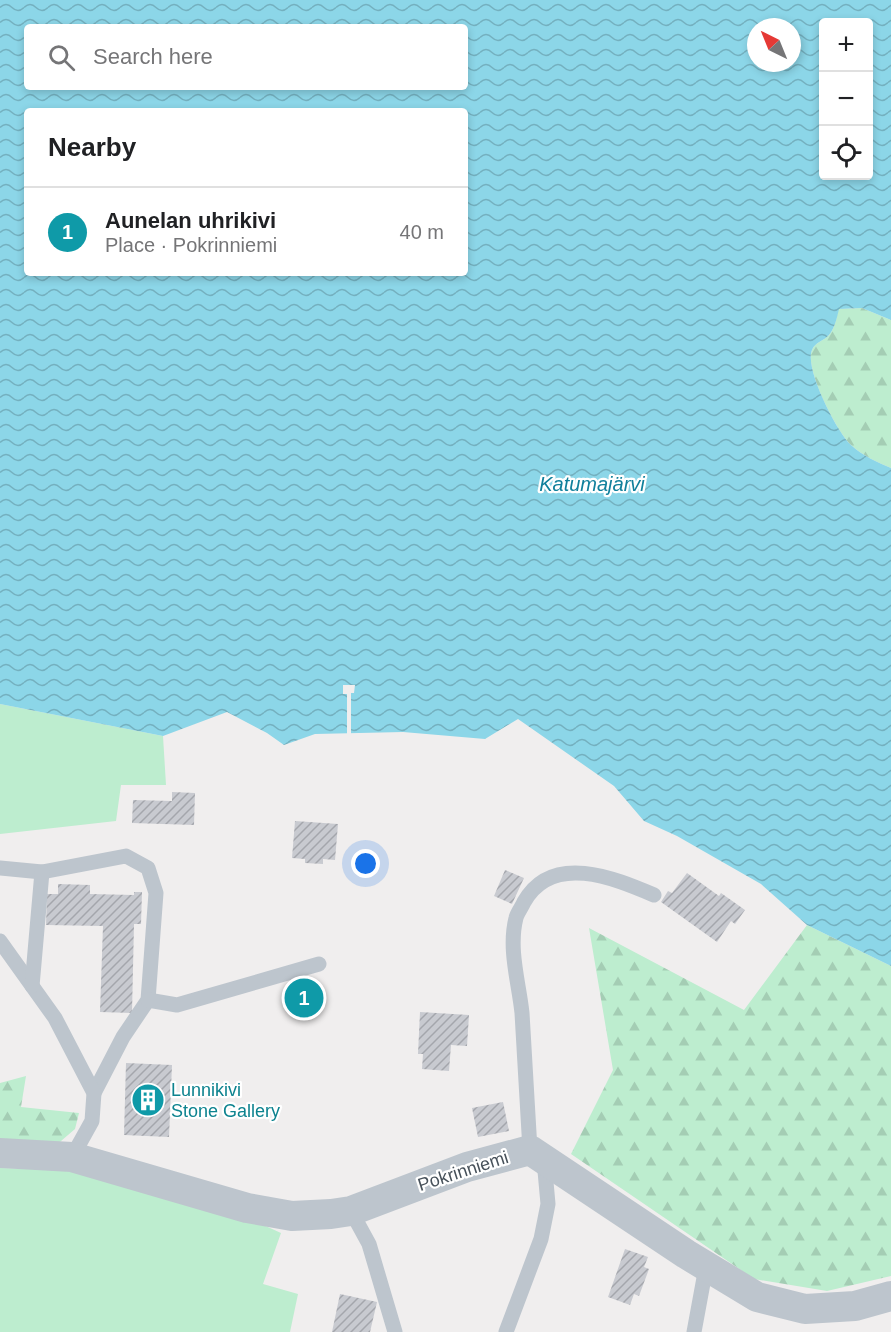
<!DOCTYPE html>
<html lang="en">
<head>
<meta charset="utf-8">
<style>
  :root { --surface:#fff; --page:#f6f6f6; --text:#202124; --muted:#757577; --line:#e0e0e0; --accent:#1f73d9 }
  body { margin:0; font-family:Arial,sans-serif; background:var(--page); color:var(--text) }
  .controls { position:absolute; right:18px; top:18px; display:grid; overflow:hidden; border-radius:6px; box-shadow:0 3px 9px #0003 }
  .controls button { width:54px; height:54px; display:grid; place-items:center; padding:0; border:0; border-bottom:2px solid var(--line); background:var(--surface); color:var(--text); font:30px sans-serif }
  .compass { position:absolute; left:747px; top:18px; width:54px; height:54px; border-radius:50%; background:var(--surface); box-shadow:0 3px 9px #0003; rotate:317deg }
  .you { position:absolute; left:366px; top:864px; width:21px; height:21px; margin:-15px; border:4px solid #fff; border-radius:50%; background:#1a73e8; box-shadow:0 0 0 9px #1a73e833 }
  .badge { display:grid; place-items:center; width:39px; height:39px; border-radius:50%; background:var(--accent); color:#fff; font-size:20px; font-weight:700 }
  .pin { position:absolute; translate:-50% -50%; border:3px solid #fff; box-shadow:0 2px 6px #0006 }
  .list { margin:0; padding:0; list-style:none }
  h2 { display:flex; justify-content:space-between; align-items:center; height:78px; margin:0; padding:0 24px; font-size:26px }
  h2 small { font-size:20px; font-weight:400; color:var(--muted) }
  .list li { display:grid; grid-template-columns:39px 1fr auto; gap:18px; align-items:center; box-sizing:border-box; height:90px; padding:0 24px; border-top:2px solid var(--line) }
  .list b { display:block; font-size:22px; white-space:nowrap }
  .list p { margin:0; font-size:20px; white-space:nowrap; color:var(--muted) }
  .list em { font-size:20px; font-style:normal; color:var(--muted) }
  .icon { flex:none; width:33px; height:33px; fill:none; stroke:currentColor; stroke-width:2; stroke-linecap:round; stroke-linejoin:round }
  .map { position:relative; flex:none; width:891px; height:1332px; overflow:hidden }
  .search { position:absolute; background:var(--surface); box-shadow:0 3px 9px #0003; left:24px; top:24px; width:444px; height:66px; display:flex; align-items:center; gap:15px; box-sizing:border-box; padding:0 21px; border-radius:6px; color:var(--muted); font-size:22px }
  .panel { position:absolute; background:var(--surface); box-shadow:0 3px 9px #0003; left:24px; top:108px; width:444px; height:168px; border-radius:6px }
  .map>svg:first-child { display:block }
</style>
</head>
<body>
<div class="map">
<svg width="891" height="1332" viewBox="0 0 891 1332">
  <defs>
    <pattern id="forest-firs" width="22" height="20" patternUnits="userSpaceOnUse" patternTransform="scale(1.5)"><rect width="22" height="20" fill="#bdedcf"/><path d="M5 1l3.5 6h-7zM16 11l3.5 6h-7z" fill="#a4cdb4"/></pattern>
    <pattern id="water-waves" width="16" height="10" patternUnits="userSpaceOnUse" patternTransform="scale(1.5)"><rect width="16" height="10" fill="#8cd6e8"/><path d="M0 5q4-4 8 0t8 0" fill="none" stroke="#74b0bf"/></pattern>
    <pattern id="building-hatch" width="6" height="6" patternUnits="userSpaceOnUse" patternTransform="scale(1.5)"><rect width="6" height="6" fill="#c8cad0"/><path d="M-1 1l2-2M0 6l6-6M5 7l2-2" fill="none" stroke="#a4a6ac"/></pattern>
  </defs>
  <rect width="100%" height="100%" fill="#f0eeee"/>
  <g fill="#bdedcf">
    <path d="M 0,704 L 163,736 L 166,785 L 121,785 L 116,821 L 0,834 Z"/>
    <path d="M 0,1168 L 75,1170 L 250,1219 L 281,1233 L 263,1284 L 298,1294 L 290,1332 L 0,1332 Z"/>
  </g>
  <g fill="url(#forest-firs)">
    <path d="M 862,308 L 891,320 L 891,468 C 877,462 863,456 851,445 C 837,432 804,368 812,350 C 815,342 824,341 829,335 C 835,328 837,317 838,309 Z"/>
    <path d="M 807,925 L 891,966 L 891,1276 L 827,1291 L 754,1279 L 571,1154 L 613,1070 L 589,928 L 744,1010 Z"/>
    <path d="M 26,1076 L 21,1107 L 79,1113 L 75,1129 L 54,1147 L 0,1142 L 0,1083 Z"/>
  </g>
  <path fill="url(#water-waves)" fill-rule="evenodd" d="M 0,0 L 891,0 L 891,320 L 862,308 L 839,309 C 837,317 835,328 829,335 C 824,341 815,342 812,350 C 804,368 837,432 851,445 C 863,456 877,462 891,468 L 891,966 L 807,925 L 761,884 L 677,836 L 644,821 L 614,786 L 518,719 L 485,739 L 403,732 L 315,734 L 284,745 L 267,733 L 227,712 L 163,736 L 0,704 ZM 824,22 L 868,22 L 868,176 L 824,176 ZM 27,27 L 465,27 L 465,87 L 27,87 ZM 756,27 L 792,27 L 792,63 L 756,63 ZM 27,111 L 465,111 L 465,273 L 27,273 Z"/>
  <path fill="#f0eeee" d="M 343,685 L 355,685 L 354,693 L 351,693 L 351,734 L 347,734 L 347,694 L 343,694 Z"/>
  <g fill="url(#building-hatch)">
    <path d="M 172,792 L 195,793 L 194,825 L 132,823 L 133,800 L 172,801 Z"/>
    <path d="M 295,821 L 338,824 L 335,860 L 323,859 L 323,864 L 305,863 L 305,859 L 292,858 Z"/>
    <path d="M 505,870 L 524,878 L 512,904 L 494,896 Z"/>
    <path d="M 687,873 L 719,896 L 721,893 L 745,910 L 735,924 L 731,921 L 717,942 L 661,902 L 668,891 L 672,893 Z"/>
    <path d="M 58,884 L 90,885 L 90,894 L 134,895 L 134,892 L 142,892 L 141,924 L 134,924 L 132,1013 L 100,1012 L 103,926 L 46,925 L 47,894 L 58,894 Z"/>
    <path d="M 420,1012 L 469,1015 L 467,1046 L 451,1045 L 449,1071 L 422,1069 L 423,1054 L 418,1054 Z"/>
    <path d="M 126,1063 L 172,1065 L 169,1137 L 124,1135 Z"/>
    <path d="M 503,1102 L 509,1131 L 478,1137 L 472,1108 Z"/>
    <path d="M 625,1249 L 648,1257 L 644,1267 L 649,1269 L 639,1296 L 634,1294 L 630,1305 L 608,1297 Z"/>
    <path d="M 340,1294 L 377,1302 L 370,1332 L 332,1332 Z"/>
  </g>
  <g fill="none" stroke-linecap="round" stroke-linejoin="round">
    <g stroke="#bdc5cd" stroke-width="15">
      <path d="M 0,868 L 42,872 L 126,856 L 148,868 L 156,893 L 148,1000 L 123,1037 L 94,1093"/>
      <path d="M 0,941 L 55,1018 L 94,1093 L 92,1121 L 72,1157"/>
      <path d="M 32,986 L 42,872"/>
      <path d="M 148,1000 L 177,1005 L 319,964"/>
      <path d="M 530,1150 C 527,1104 525,1059 522,1013 C 519,983 508,949 516,918 C 517,913 522,907 524,902 C 552,852 614,878 654,895"/>
      <path d="M 351,1211 L 369,1244 L 395,1332"/>
      <path d="M 506,1332 L 541,1239 L 548,1204 L 544,1160"/>
      <path d="M 694,1332 L 706,1267"/>
    </g>
    <path stroke="#bdc5cd" stroke-width="30" d="M 0,1153 L 72,1157 L 247,1208 L 292,1216 L 331,1214 L 351,1211 L 467,1167 L 530,1150 L 686,1254 L 757,1297 L 805,1309 L 855,1306 L 891,1296"/>
  </g>
  <defs>
    <symbol id="building-disc" viewBox="-11 -11 22 22"><circle r="9.5" fill="#0f9aa8" stroke="#fff"/><path d="M-4-6H4V6H1V3H-1V6H-4ZM-2.5-4.3h1.7v1.8h-1.7ZM.8-4.3h1.7v1.8H.8ZM-2.5-1h1.7V.8h-1.7ZM.8-1h1.7V.8H.8Z" fill="#fff"/></symbol>
  </defs>
  <g fill-rule="evenodd">
    <use href="#building-disc" x="129" y="1081" width="38" height="38"/>
  </g>
  <g text-anchor="middle" stroke-width="4.5" stroke-linejoin="round" paint-order="stroke">
    <g font-size="18" fill="#0d838f" stroke="#fff" text-anchor="start">
      <text x="171" y="1096">Lunnikivi<tspan x="171" dy="21">Stone Gallery</tspan></text>
    </g>
    <g font-size="18" fill="#47515a" stroke="#fff">
      <text transform="translate(463 1171) rotate(-18)" y="6">Pokrinniemi</text>
    </g>
    <g font-size="20" font-style="italic" fill="#11809c" stroke="#fff">
      <text x="592" y="491">Katumajärvi</text>
    </g>
  </g>
</svg>
<div class="controls">
<button>+</button>
<button>−</button>
<button><svg class="icon" aria-label="locate" viewBox="0 0 24 24"><circle cx="12" cy="12" r="6"/><path d="M12 2v4M12 18v4M2 12h4M18 12h4"/></svg></button>
</div>
<svg class="compass" viewBox="-18 -18 36 36"><path d="M0-13l5 13h-10z" fill="#e53935"/><path d="M0 13l5-13h-10z" fill="#757577"/></svg>
<div class="you"></div>
<div class="pin badge" style="left:304px;top:998px;background:#0f9aa8">1</div>
<div class="search"><svg class="icon" aria-label="search" viewBox="0 0 24 24"><circle cx="10" cy="10" r="6"/><path d="M15 15l6 6"/></svg>Search here</div>
<section class="panel">
<h2>Nearby<small></small></h2>
<ul class="list">
<li><span class="badge" style="background:#0f9aa8">1</span><div><b>Aunelan uhrikivi</b><p>Place · Pokrinniemi</p></div><em>40 m</em></li>
</ul>
</section>
</div>
</body>
</html>
